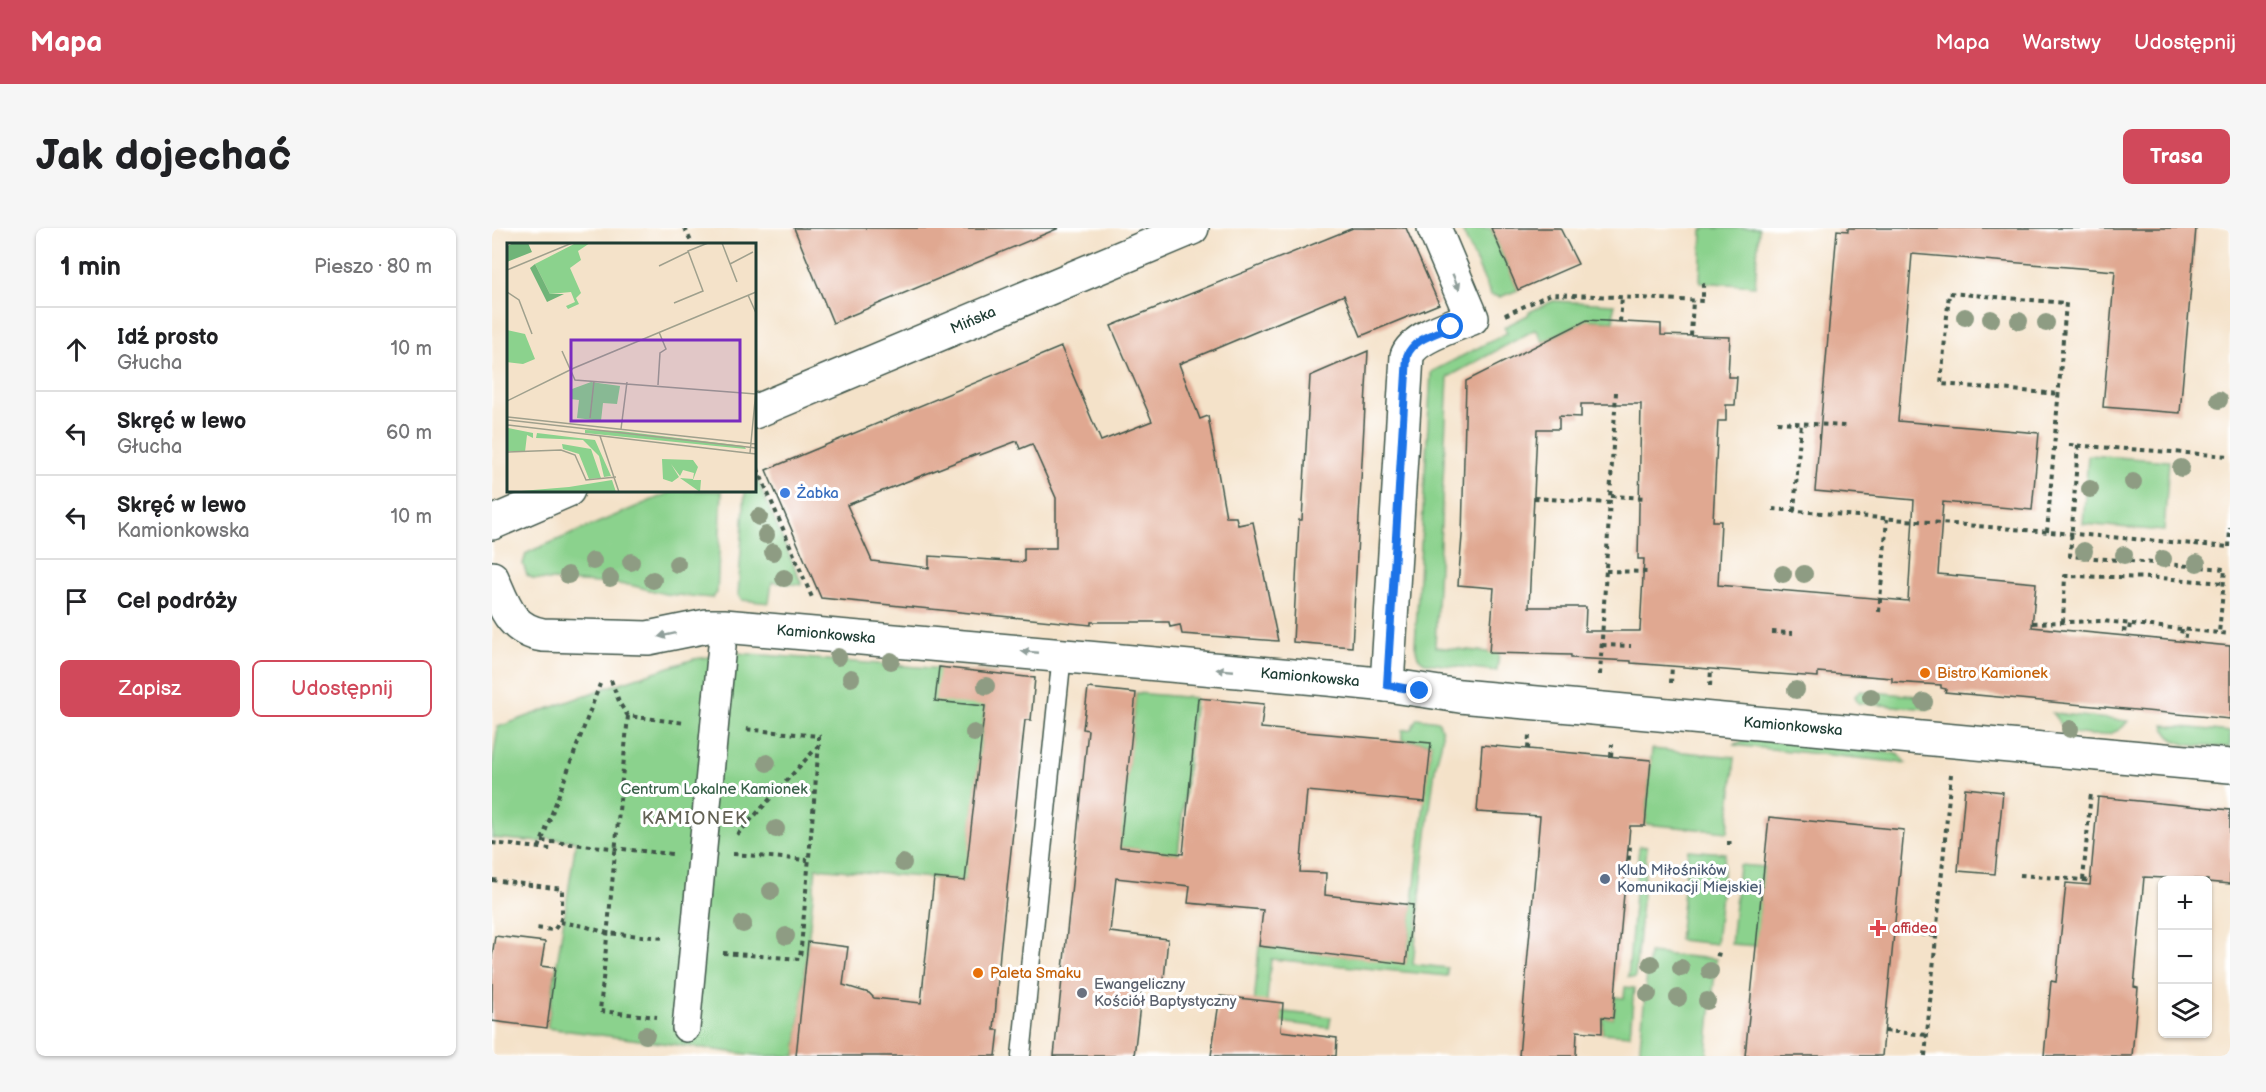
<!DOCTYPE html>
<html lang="pl">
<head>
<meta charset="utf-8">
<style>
  :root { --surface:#fff; --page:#f6f6f6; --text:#202124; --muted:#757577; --line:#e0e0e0; --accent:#d1495b }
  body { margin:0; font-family:"Balsamiq Sans",sans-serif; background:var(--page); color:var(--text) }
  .controls { position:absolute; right:18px; bottom:18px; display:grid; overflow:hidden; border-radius:9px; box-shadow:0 2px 4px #0004 }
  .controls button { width:54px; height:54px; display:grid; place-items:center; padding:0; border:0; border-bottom:2px solid var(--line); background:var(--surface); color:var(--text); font:30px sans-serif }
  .stop { position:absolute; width:18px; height:18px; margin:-14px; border:4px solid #1a73e8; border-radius:50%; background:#fff }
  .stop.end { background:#1a73e8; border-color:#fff; box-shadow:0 2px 6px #0008 }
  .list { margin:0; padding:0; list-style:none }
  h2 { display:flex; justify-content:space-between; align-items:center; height:78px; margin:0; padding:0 24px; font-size:26px }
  h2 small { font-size:20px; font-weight:400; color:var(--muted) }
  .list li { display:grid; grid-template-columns:39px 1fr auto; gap:18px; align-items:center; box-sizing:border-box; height:84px; padding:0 24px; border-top:2px solid var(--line) }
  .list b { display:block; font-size:22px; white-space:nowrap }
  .list p { margin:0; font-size:20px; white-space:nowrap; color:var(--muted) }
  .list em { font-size:20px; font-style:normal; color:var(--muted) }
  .actions { display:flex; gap:12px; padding:18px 24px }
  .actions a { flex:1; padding:14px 0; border:2px solid var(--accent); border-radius:9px; text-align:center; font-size:21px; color:var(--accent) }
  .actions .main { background:var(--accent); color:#fff }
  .icon { flex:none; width:33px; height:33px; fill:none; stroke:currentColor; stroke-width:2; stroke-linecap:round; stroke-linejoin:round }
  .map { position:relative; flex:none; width:1738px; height:828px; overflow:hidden; border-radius:9px }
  header { display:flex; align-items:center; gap:36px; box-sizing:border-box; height:84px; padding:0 30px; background:var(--accent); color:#fff }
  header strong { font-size:28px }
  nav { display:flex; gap:33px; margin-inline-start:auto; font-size:21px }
  .intro { display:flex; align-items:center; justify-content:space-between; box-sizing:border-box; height:144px; padding:0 36px }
  h1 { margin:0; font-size:42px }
  .button { padding:15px 27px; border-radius:9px; background:var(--accent); color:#fff; font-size:21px; font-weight:700 }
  main { display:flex; gap:36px; padding:0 36px }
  aside { flex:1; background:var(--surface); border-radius:9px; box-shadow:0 2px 4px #0004 }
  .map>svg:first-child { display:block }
</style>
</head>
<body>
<header>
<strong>Mapa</strong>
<nav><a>Mapa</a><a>Warstwy</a><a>Udostępnij</a></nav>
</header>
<div class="intro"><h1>Jak dojechać</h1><a class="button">Trasa</a></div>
<main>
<aside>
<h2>1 min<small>Pieszo · 80 m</small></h2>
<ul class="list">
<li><svg class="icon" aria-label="ahead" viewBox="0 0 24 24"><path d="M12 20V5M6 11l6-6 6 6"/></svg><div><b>Idź prosto</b><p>Głucha</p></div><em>10 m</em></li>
<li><svg class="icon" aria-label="left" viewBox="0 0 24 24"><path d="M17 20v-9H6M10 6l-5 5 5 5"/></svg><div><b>Skręć w lewo</b><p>Głucha</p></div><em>60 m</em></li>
<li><svg class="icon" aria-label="left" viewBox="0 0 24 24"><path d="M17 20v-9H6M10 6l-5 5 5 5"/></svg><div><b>Skręć w lewo</b><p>Kamionkowska</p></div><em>10 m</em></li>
<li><svg class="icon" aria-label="arrive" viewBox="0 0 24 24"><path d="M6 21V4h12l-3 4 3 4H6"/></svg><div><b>Cel podróży</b></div></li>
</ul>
<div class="actions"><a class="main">Zapisz</a><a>Udostępnij</a></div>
</aside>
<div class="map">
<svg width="1738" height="828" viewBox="0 0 1738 828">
  <rect width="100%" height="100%" fill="#fff"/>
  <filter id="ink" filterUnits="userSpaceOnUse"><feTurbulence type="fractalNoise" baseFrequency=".0167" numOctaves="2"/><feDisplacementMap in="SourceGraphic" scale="12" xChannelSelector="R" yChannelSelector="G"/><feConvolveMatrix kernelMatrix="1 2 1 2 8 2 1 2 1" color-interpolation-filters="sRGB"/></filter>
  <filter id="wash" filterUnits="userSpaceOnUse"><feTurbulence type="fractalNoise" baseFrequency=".008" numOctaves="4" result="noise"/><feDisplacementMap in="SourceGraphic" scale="24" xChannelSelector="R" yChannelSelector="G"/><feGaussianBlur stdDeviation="1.35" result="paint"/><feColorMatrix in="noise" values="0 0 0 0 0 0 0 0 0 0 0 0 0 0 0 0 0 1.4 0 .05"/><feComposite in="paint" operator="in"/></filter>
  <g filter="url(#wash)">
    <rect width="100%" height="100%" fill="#f4e2c9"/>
    <g fill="#8bd28d" stroke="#558860" stroke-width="1.5">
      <path d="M 969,0 L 999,0 L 1026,62 L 1008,69 L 999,67 Z"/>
      <path d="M 1215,0 L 1267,0 L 1263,58 L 1208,54 L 1210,2 Z"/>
      <path d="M 1061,73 L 1122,76 L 1122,93 L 1095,92 L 1051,114 L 1044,101 L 956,149 L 943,419 L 1007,425 L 1005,443 L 934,435 L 926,429 L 923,418 L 939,144 L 1015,105 L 1012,99 L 1036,87 L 1037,84 Z"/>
      <path d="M 1596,227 L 1677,233 L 1672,303 L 1591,296 Z"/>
      <path d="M 263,247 L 310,357 L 280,354 L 277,375 L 250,372 L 246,367 L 253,263 L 262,262 Z"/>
      <path d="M 184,262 L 230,263 L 225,365 L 220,370 L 173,366 L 138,357 L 42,351 L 35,347 L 31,336 L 34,326 L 39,323 Z"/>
      <path d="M 245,425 L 502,445 L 500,468 L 494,467 L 474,653 L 324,640 L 304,828 L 270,828 L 55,800 L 84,613 L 51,610 L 49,614 L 0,610 L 0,539 L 6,499 L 113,460 L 202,431 Z"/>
      <path d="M 1368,463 L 1437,469 L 1441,473 L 1441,477 L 1436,481 L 1366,475 L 1363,468 Z"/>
      <path d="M 644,465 L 703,470 L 686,626 L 627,619 Z"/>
      <path d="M 1560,485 L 1636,493 C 1622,513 1597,507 1575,504 Z"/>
      <path d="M 925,490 L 946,493 C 956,510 945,524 943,542 C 934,606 928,671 921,736 L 955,740 L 955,748 L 779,731 L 774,782 L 839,789 L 837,800 L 761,791 L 767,718 L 914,735 L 939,515 L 910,512 L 910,502 L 919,501 Z"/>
      <path d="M 1672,497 L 1738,504 L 1738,519 C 1717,518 1678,523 1672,497 Z"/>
      <path d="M 1256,511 L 1401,525 L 1407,527 L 1414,535 L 1241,517 Z"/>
      <path d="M 1160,521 L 1243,529 L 1236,604 L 1153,596 Z"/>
      <path d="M 1147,618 L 1155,619 L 1143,750 L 1136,749 Z"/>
      <path d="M 1196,622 L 1233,625 L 1224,716 L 1187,712 Z"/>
      <path d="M 1247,637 L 1272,639 L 1265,718 L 1239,716 Z"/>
      <path d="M 1157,725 L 1224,731 L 1215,828 L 1147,828 Z"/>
      <path d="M 1133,759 L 1142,760 L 1138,807 L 1110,805 L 1110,789 L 1121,790 L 1123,769 L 1132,770 Z"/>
    </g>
    <g id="blocks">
      <g fill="#e0a891" fill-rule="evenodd">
        <path d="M 302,0 L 567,0 L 341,95 Z"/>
        <path d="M 861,0 L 914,0 L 947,76 L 869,108 L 852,67 L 687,136 L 708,191 L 716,188 L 734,289 L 744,289 L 746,297 L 761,294 L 786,413 L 690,406 L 688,397 L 678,399 L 677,394 L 599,394 L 599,397 L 329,370 L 274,242 L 569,119 L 609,213 L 660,193 L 619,98 ZM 525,213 L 528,221 L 540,216 L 564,270 L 564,320 L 532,320 L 532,334 L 437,328 L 437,340 L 380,333 L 355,277 L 487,225 L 488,227 Z"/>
        <path d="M 999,0 L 1068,0 L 1086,36 L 1026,62 Z"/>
        <path d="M 1356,0 L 1704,0 L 1688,185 L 1611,179 L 1623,43 L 1420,26 L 1406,193 L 1547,205 L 1540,282 L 1451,274 L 1446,346 L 1544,355 L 1540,399 L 1738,418 L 1738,491 L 1453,464 L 1454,461 L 1449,460 L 1449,457 L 1400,454 L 1400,450 L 1326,444 L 1326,449 L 1139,435 L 1139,433 L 1079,430 L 1079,427 L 997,425 L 1002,360 L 966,357 L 970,308 L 974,153 L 1095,92 L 1169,96 L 1169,107 L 1238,109 L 1236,149 L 1245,149 L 1243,177 L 1234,177 L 1234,193 L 1226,193 L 1221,293 L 1229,293 L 1226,357 L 1416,373 L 1422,272 L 1323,263 L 1345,2 L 1356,3 ZM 1089,176 L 1149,176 L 1146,331 L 1152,331 L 1148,403 L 1093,403 L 1094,379 L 1037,379 L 1045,201 L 1067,201 L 1067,188 L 1089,189 Z"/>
        <path d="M 876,123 L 860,419 L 801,414 L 807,292 L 810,292 L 818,148 Z"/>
        <path d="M 447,439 L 543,450 L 539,492 L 533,492 L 508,725 L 502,802 L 507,802 L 504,828 L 304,828 L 316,714 L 356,719 L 351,757 L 377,765 L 382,770 L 429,775 L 442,650 L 473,653 L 493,478 L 443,473 Z"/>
        <path d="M 596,460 L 644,465 L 628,619 L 691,626 L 706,470 L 772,476 L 769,500 L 939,515 L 933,574 L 815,563 L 808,644 L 834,645 L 833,667 L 921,677 L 914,736 L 767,718 L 771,682 L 696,675 L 698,658 L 624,650 L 618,704 L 676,711 L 671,761 L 650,760 L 642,828 L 562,828 L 596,502 L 591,501 Z"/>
        <path d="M 990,517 L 1159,532 L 1153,598 L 1138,598 L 1121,790 L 1110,789 L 1110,805 L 1085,803 L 1084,828 L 1027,828 L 1048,588 L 985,584 Z"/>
        <path d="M 1473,560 L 1511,564 L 1503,646 L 1466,643 Z"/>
        <path d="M 1606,569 L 1738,582 L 1738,656 L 1716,654 L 1716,652 L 1652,649 L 1642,759 L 1646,760 L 1640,828 L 1552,828 L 1559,753 L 1564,754 L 1574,655 L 1598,657 Z"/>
        <path d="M 1277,589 L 1412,602 L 1390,828 L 1253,828 Z"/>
        <path d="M 3,708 L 53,714 L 49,738 L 63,740 L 55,800 L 0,793 L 0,729 Z"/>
        <path d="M 728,768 L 791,775 L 789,803 L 845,810 L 844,828 L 719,828 Z"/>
      </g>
    </g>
  </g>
  <g filter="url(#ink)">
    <use href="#blocks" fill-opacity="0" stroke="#3f564a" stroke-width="1.5"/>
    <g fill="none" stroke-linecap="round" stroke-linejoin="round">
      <defs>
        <path id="service" d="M 529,828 L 570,426"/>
        <path id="pedestrian" d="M 194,800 L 230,418"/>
        <g id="minor">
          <path d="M 262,184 L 700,0"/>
          <path d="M 0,295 L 76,262"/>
          <path d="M 0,350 C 12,377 18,402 51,407 L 156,410 L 215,398 L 232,398 L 836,451 L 895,457 L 968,468 L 1738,538"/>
          <path d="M 895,457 L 915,128 C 922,109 961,98 980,90 L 942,0"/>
        </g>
      </defs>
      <use href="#service" stroke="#3f564a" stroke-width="21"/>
      <use href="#pedestrian" stroke="#3f564a" stroke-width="30"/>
      <use href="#minor" stroke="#3f564a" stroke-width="36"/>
      <g stroke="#3f564a" stroke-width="4" stroke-dasharray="4.5 4.5" stroke-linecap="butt">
        <path d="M 193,0 L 200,16"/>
        <path d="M 1013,87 L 1059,66 L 1211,73 L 1211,54"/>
        <path d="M 1128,94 L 1130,69"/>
        <path d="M 1199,108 L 1201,72"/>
        <path d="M 1285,194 L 1354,198"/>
        <path d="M 1577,217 L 1738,228"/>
        <path d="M 1586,217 L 1578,328 L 1733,341 L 1727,405"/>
        <path d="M 262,232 L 321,372"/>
        <path d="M 1119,268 L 1155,270"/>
        <path d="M 1042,270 L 1118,275"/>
        <path d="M 1281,281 L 1738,319"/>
        <path d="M 1302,283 L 1309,195"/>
        <path d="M 1555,304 L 1574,75 L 1457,65 L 1449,156 L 1567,166"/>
        <path d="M 1737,319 L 1738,300"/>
        <path d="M 1114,343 L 1159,344"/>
        <path d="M 1387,384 L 1395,291"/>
        <path d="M 1571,394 L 1573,348 L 1668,350 L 1732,355"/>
        <path d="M 1541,395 L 1611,393 L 1738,406"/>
        <path d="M 1690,401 L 1689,407 L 1695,408"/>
        <path d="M 1630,402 L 1637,403 L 1638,396"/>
        <path d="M 1280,404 L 1301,405"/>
        <path d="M 1110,417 L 1139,418"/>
        <path d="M 1108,447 L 1124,164"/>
        <path d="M 119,452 L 128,476 L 136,488 L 193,495"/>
        <path d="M 1179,455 L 1180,438"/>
        <path d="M 1218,458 L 1219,441"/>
        <path d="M 136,488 L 108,783 L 165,789"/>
        <path d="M 1036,521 L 1037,507"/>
        <path d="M 1119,528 L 1120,516"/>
        <path d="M 245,607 L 327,517"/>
        <path d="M 50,613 L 180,626"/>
        <path d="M 0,615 L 59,621"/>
        <path d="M 1235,615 L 1240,615"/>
        <path d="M 47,620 L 108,456"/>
        <path d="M 241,626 L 316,632"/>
        <path d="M 1528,647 L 1591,652 L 1599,564"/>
        <path d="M 1135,650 L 1138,618"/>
        <path d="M 0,652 L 70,661 L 70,688 L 68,694 L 62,702 L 42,700"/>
        <path d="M 1591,652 L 1598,653"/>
        <path d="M 68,694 L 92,698 L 115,705 L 172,710"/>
        <path d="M 1402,704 L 1445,708"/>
        <path d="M 231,725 L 308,731 L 327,516 L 327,508 L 251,501"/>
        <path d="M 1224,726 L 1229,727"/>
        <path d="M 1393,803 L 1435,807"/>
        <path d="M 1433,828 L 1459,546"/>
      </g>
      <use href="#service" stroke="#fff" stroke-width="18"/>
      <use href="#pedestrian" stroke="#fff" stroke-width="27"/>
      <use href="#minor" stroke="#fff" stroke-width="33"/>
    </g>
    <g fill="#8e9c83">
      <circle cx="1473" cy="89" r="9"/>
      <circle cx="1499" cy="91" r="9"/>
      <circle cx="1527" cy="93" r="9"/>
      <circle cx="1554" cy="95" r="9"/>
      <circle cx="1727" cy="172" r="9"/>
      <circle cx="1689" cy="240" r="9"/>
      <circle cx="1641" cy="254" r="9"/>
      <circle cx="1598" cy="261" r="9"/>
      <circle cx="267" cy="289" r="9"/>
      <circle cx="274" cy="307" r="9"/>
      <circle cx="1592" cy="323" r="9"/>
      <circle cx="281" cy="324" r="9"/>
      <circle cx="1632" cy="327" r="9"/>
      <circle cx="1671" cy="331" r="9"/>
      <circle cx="101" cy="333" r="9"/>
      <circle cx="139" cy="334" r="9"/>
      <circle cx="1705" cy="335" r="9"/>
      <circle cx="185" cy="336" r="9"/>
      <circle cx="1291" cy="346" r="9"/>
      <circle cx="1312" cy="346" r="9"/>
      <circle cx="76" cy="347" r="9"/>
      <circle cx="118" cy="350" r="9"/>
      <circle cx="292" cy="350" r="9"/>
      <circle cx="161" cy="352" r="9"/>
      <circle cx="346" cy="429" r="9"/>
      <circle cx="399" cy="433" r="9"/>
      <circle cx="359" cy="450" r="9"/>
      <circle cx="494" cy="458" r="9"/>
      <circle cx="1304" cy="462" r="9"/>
      <circle cx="1379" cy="469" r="9"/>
      <circle cx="1432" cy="474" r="9"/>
      <circle cx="1578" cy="501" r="9"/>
      <circle cx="482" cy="505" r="9"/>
      <circle cx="275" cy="535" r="9"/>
      <circle cx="284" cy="601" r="9"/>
      <circle cx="411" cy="635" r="9"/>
      <circle cx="279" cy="663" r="9"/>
      <circle cx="251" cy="696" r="9"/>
      <circle cx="294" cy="708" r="9"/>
      <circle cx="1159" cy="736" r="9"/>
      <circle cx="1189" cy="740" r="9"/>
      <circle cx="1218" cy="743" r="9"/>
      <circle cx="1156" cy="766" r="9"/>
      <circle cx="1186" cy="770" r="9"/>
      <circle cx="1215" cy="773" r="9"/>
      <circle cx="154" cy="807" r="9"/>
    </g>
    <defs><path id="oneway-solid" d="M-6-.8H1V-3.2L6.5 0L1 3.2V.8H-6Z" transform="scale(1.5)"/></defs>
    <g fill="#8f9e9a">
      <use href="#oneway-solid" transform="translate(964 54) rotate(67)"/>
      <use href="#oneway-solid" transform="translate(175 407) rotate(168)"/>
      <use href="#oneway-solid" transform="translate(538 424) rotate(-175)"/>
      <use href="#oneway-solid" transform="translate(733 442) rotate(-175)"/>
    </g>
  </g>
  <g fill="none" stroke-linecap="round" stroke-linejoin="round" filter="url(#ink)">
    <path stroke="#1a73e8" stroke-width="8" d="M 928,463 L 895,457 L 915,128 C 921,111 943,106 959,99"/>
  </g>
  <circle fill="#3f7fe0" stroke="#fff" stroke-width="2" cx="293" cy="265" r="6"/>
  <g fill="#e8710a" stroke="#fff" stroke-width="2">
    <circle cx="1433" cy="445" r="6"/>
    <circle cx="486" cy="745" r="6"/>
  </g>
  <circle fill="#5c6f8a" stroke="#fff" stroke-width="2" cx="1113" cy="651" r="6"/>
  <path fill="#e0444e" stroke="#fff" stroke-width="2" d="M1383 691h6v6h6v6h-6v6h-6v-6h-6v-6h6z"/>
  <circle fill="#6b7280" stroke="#fff" stroke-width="2" cx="590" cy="765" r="6"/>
  <g text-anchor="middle" stroke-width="6" stroke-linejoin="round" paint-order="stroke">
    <g font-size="15" fill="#1f3d34" stroke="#fff">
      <text transform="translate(481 92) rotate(-23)" y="5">Mińska</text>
      <text transform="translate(334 406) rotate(5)" y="5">Kamionkowska</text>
      <text transform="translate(818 449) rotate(5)" y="5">Kamionkowska</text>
      <text transform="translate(1301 498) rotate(5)" y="5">Kamionkowska</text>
    </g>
    <g font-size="15" fill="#366cbe" stroke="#fff" text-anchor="start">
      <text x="305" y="270">Żabka</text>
    </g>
    <g font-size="15" fill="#c56008" stroke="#fff" text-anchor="start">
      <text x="1445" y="450">Bistro Kamionek</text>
      <text x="498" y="750">Paleta Smaku</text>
    </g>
    <g font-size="15" fill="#3a624a" stroke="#fff">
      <text x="222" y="566">Centrum Lokalne Kamionek</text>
    </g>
    <g font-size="15" fill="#4e5e75" stroke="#fff" text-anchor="start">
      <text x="1125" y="647">Klub Miłośników<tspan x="1125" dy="17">Komunikacji Miejskiej</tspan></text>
    </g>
    <g font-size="15" fill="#be3a42" stroke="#fff" text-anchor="start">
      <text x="1400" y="705">affidea</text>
    </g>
    <g font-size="15" fill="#5b616d" stroke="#fff" text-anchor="start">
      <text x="602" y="761">Ewangeliczny<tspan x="602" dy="17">Kościół Baptystyczny</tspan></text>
    </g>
    <g font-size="18" letter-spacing="1.5" fill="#636255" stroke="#fff">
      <text x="203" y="596">KAMIONEK</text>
    </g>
  </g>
  <g transform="translate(15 15)">
    <rect width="249" height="249" fill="#f4e2c9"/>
    <path d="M 69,0 L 83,0 L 71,8 L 74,17 L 63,25 L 74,50 L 69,55 L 72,61 L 61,66 L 59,63 L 68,59 L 64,49 L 43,51 L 28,21 ZM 0,87 L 18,91 L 28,116 L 16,121 L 0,119 ZM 84,139 L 113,143 L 110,161 L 96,160 L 94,178 L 70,175 L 72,157 L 63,156 L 65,146 ZM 1,185 L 26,190 L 26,195 L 20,192 L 18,209 L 0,208 ZM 78,187 L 113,188 L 237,203 L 239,206 L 78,190 ZM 30,190 L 88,197 L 104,233 L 97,234 L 92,213 L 76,197 L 29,195 ZM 55,201 L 84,206 L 94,235 L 82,236 L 72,211 L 56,206 ZM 155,216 L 186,217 L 191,224 L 186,237 L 194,237 L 193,249 L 173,235 L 186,236 L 187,230 L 176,227 L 173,233 L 164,221 L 172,234 L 165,239 L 156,236 ZM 105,237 L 109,249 L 2,249 L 62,244 Z" fill="#8bd28d"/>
    <path d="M 7,0 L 21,0 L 25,9 L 0,19 L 0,3 ZM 28,21 L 43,51 L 57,51 L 40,59 L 23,25 Z" fill="#70b478"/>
    <path fill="none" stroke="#9fa08d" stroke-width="1.5" d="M 215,0 L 230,39M 223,21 L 246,9M 152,23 L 181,9M 0,27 L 65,0M 0,49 L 12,57 L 25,91M 241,52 L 249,70M 167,60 L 196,48 L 181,8 L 201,0M 55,108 L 68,137 L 249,151M 151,142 L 153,110 L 159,106 L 152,89M 0,158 L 67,125 L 249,49M 0,174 L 249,201M 83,175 L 87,138M 0,177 L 249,205M 0,182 L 249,211M 114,186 L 120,139M 93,193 L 112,249M 0,209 L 54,207 L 68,212 L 79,237 L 109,234M 243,210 L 249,147"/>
    <path fill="#7b2cbf" fill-opacity="0.15" stroke="#7b2cbf" stroke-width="3" d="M 64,97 L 233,97 L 233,178 L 64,178 Z"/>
    <rect width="249" height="249" fill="none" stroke="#1f3d34" stroke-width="3"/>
  </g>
</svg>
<div class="controls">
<button>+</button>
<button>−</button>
<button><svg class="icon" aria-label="layers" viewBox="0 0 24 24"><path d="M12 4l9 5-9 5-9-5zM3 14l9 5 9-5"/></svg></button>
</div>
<div class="stop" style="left:959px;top:99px"></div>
<div class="stop end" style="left:928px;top:463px"></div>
</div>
</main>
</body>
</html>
